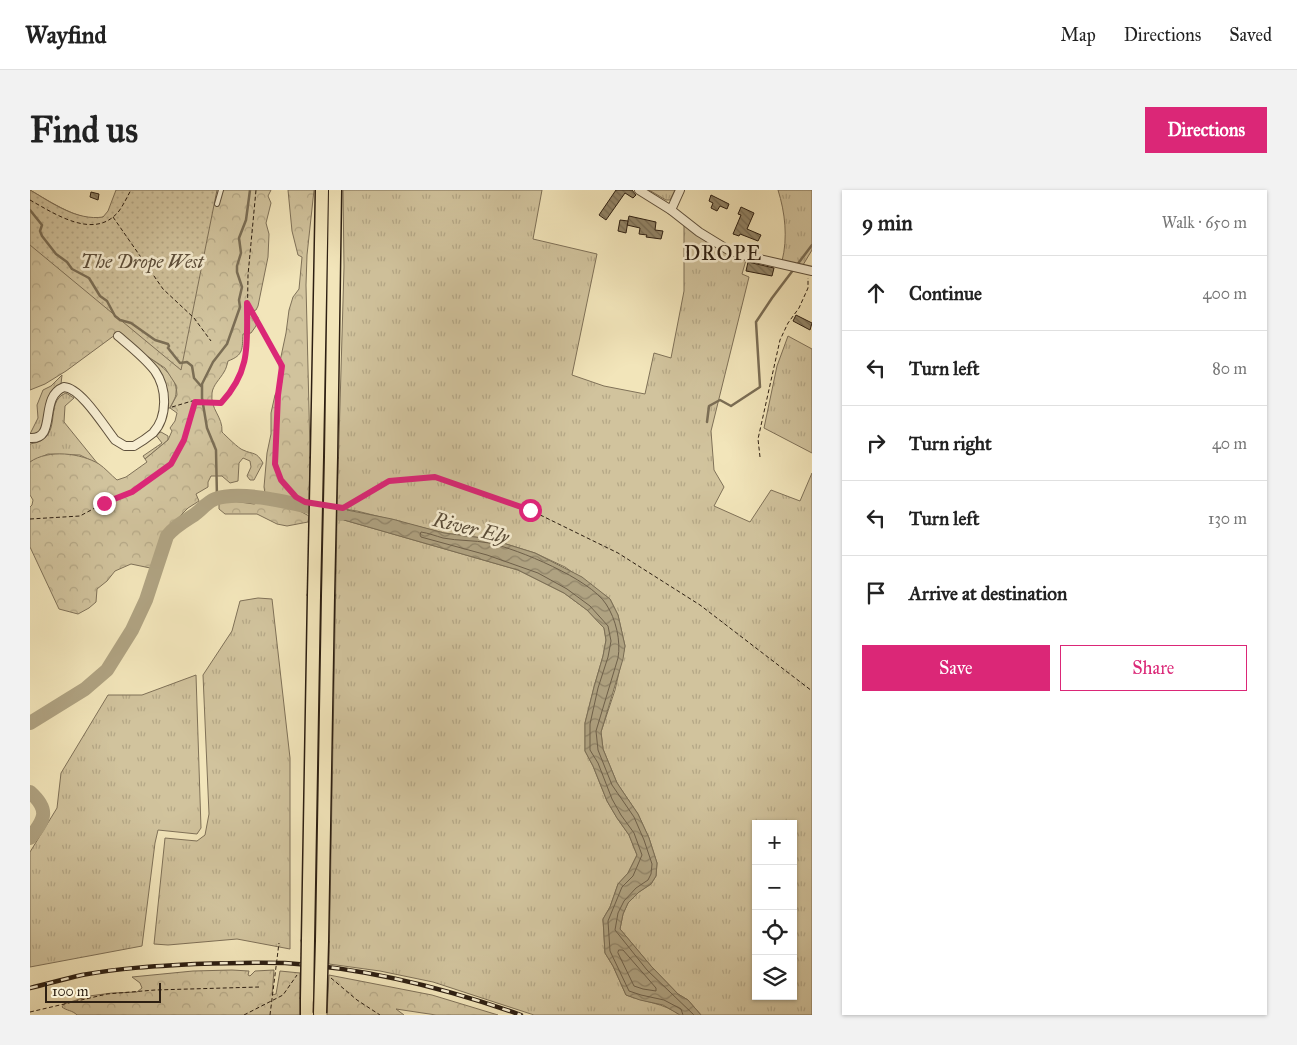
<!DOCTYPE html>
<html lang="en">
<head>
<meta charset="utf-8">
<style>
  :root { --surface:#fff; --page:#f2f2f2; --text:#222; --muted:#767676; --line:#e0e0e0; --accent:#db2777 }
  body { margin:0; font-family:"IM FELL Great Primer",serif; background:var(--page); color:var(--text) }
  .controls { position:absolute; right:15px; bottom:15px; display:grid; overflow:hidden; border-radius:0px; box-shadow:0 1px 4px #0004 }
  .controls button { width:45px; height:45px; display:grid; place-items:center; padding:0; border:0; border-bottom:1px solid var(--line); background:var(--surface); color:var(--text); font:25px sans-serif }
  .scale { position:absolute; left:15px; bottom:12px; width:116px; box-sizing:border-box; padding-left:5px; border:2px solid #2d1f12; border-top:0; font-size:14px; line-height:18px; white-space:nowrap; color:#2d1f12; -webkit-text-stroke:4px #f7eed2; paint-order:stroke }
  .stop { position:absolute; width:15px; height:15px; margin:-11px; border:4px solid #db2777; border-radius:50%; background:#fff }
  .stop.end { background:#db2777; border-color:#fff; box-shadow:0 1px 5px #0008 }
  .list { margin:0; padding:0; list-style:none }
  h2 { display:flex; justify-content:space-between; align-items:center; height:65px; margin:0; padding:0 20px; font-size:21px }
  h2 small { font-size:16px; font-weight:400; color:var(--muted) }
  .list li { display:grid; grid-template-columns:32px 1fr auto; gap:15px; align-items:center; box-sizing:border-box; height:75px; padding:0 20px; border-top:1px solid var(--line) }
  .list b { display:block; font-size:19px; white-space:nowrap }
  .list em { font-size:16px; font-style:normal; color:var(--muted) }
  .actions { display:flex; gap:10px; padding:15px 20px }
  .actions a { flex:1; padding:11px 0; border:1px solid var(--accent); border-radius:0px; text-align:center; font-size:18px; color:var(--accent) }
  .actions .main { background:var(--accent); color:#fff }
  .icon { flex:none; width:28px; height:28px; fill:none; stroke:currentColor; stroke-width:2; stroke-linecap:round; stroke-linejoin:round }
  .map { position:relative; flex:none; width:782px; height:825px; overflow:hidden; border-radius:0px }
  header { display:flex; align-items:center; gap:30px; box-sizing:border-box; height:70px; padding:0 25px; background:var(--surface); border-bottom:1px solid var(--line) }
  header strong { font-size:24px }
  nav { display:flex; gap:28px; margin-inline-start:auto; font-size:18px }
  .intro { display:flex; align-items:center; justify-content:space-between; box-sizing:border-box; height:120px; padding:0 30px }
  h1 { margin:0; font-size:35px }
  .button { padding:12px 22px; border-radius:0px; background:var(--accent); color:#fff; font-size:18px; font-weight:700 }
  main { display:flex; gap:30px; padding:0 30px }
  aside { flex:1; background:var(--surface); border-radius:0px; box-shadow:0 1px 4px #0004 }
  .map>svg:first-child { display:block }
</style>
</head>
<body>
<header>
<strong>Wayfind</strong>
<nav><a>Map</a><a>Directions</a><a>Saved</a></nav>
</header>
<div class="intro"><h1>Find us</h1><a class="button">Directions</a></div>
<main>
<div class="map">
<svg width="782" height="825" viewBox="0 0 782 825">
  <defs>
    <pattern id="grass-tufts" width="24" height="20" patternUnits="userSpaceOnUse" patternTransform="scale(1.25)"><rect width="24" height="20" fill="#d1c39d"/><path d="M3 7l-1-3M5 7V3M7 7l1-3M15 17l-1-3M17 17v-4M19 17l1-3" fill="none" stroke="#b4a786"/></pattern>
    <pattern id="forest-crowns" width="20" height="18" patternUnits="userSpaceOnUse" patternTransform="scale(1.25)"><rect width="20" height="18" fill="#d1c39d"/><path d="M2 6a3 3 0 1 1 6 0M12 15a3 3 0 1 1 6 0" fill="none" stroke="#b4a786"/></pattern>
    <pattern id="park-dots" width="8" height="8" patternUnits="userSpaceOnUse" patternTransform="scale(1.25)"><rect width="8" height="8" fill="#d1c39d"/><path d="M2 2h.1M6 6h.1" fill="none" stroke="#b4a786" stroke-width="1.8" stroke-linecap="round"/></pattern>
    <pattern id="water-waves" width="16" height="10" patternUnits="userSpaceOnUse" patternTransform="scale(1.25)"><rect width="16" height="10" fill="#afa281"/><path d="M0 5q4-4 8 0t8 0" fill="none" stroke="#8f8368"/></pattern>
    <pattern id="building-back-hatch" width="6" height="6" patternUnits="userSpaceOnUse" patternTransform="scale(1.25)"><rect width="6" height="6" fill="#938669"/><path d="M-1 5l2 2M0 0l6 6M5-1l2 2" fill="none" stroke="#786d55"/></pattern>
  </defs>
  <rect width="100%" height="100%" fill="#f2e5ba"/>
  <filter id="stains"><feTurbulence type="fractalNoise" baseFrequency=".004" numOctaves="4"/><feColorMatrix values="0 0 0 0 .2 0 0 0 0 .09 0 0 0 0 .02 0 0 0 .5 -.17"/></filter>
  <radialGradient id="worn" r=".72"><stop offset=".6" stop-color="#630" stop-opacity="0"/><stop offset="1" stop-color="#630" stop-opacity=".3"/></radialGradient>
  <g fill="url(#grass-tufts)" stroke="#7f7158" fill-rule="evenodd">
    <path d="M 313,0 L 512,0 L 503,49 L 567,64 L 542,185 L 574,196 L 615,204 L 624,163 L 641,168 L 654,101 L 654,35 L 701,65 L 716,70 L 712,84 L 719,87 L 681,241 L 684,280 L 694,297 L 684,316 L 720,332 L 741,300 L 770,311 L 782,283 L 782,825 L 671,825 L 658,810 L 648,804 L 621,776 L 590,739 L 593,724 L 598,713 L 609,702 L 621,694 L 626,686 L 627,673 L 619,648 L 608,624 L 587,593 L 573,559 L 571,542 L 585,500 L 595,456 L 588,425 L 580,409 L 535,377 L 505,363 L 460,349 L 414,343 L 327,321 L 307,318 L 314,77 ZM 726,634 L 763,634 L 763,806 L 726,806 Z"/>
    <path d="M 619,0 L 645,0 L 640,10 L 636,10 Z"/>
    <path d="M 748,0 L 782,0 L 782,60 L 773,75 L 752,71 C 758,48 755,22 748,0 Z"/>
    <path d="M 758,146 L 782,159 L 782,263 L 734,238 L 747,176 Z"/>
    <path d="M 108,160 C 122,170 149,184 146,203 C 146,208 142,213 140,218 L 138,218 L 134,233 L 137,201 Z"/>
    <path d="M 32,185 L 31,194 C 6,207 23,235 4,245 L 0,244 L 8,228 L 7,215 L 13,200 L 21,196 Z"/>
    <path d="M 36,203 L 44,208 L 35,216 L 34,232 L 68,274 L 50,265 L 18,264 L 0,272 L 0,254 C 36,249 12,212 36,203 Z"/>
    <path d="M 131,242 L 138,246 L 138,250 L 115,269 L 113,266 L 132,253 L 125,244 Z"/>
    <path d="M 307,328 L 488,380 L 534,403 L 557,420 L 574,438 L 576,450 L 573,466 L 564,497 L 555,533 L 555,561 L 563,576 L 577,611 L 587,628 L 599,645 L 607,665 L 598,683 L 588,694 L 580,717 L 573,729 L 575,763 L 583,776 L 596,805 C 614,812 634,813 650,825 L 504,825 L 403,792 L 350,781 L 299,774 Z"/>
    <path d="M 228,408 L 242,409 L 260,568 L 260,759 L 207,749 L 138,755 L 124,754 L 135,648 L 167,651 L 175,645 L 179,624 L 173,485 L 202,441 L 210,411 Z"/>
    <path d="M 166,485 L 171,638 L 167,644 L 128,640 L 125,653 L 112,756 L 0,777 L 0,662 L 27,618 L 31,583 L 78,505 L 112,505 Z"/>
  </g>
  <g fill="url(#forest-crowns)" stroke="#7f7158">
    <path d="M 0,0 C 16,9 57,37 75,26 C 85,19 95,8 104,0 L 241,0 L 238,6 L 241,13 L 236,33 L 239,44 L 238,67 L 228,116 L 226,120 L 219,122 L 221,125 L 228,127 L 226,136 L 221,143 L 213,144 C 212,159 214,165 198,171 C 197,175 196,179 194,182 C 190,189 183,195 182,203 C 180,220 193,226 192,242 C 195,245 209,259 213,260 C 224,265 226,261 233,273 L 224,290 L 220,290 L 217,286 L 221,277 L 220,271 L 213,268 L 209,273 L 208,291 L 200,293 L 192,286 L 181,286 L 178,292 L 178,297 L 166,304 L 169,311 L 158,318 L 137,339 L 138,340 L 125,379 L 101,374 L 85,381 L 77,391 L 67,399 L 66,412 L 59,418 L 48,424 L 29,419 L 0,357 L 0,317 L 2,315 L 3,310 L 0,305 L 0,272 C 18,259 51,263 69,274 C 75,278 81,285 87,290 L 96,287 L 117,272 L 115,269 L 138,250 L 142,241 L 140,238 L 145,231 L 147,223 L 140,218 L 147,205 L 146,195 L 135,178 L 108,160 L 89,142 L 36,181 L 15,194 L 0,200 Z"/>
    <path d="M 258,0 L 284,0 L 277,65 L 276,95 L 280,262 L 279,310 C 273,309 268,312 263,312 C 253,313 243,308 235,303 L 234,297 L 237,263 L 241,244 L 241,223 L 245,205 L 252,192 L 249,176 L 256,143 L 259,120 L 263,107 L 269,99 L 272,67 L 268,65 L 262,41 Z"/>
    <path d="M 195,310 L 224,314 L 231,312 L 261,318 L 268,320 L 279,326 L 278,332 L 257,336 L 247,334 L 227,324 L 195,324 L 189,319 L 189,314 Z"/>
    <path d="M 202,780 L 219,781 L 218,785 L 220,786 L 225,781 L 244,780 L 242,805 L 246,804 L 250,781 L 270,783 L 270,825 L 47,825 C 42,820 37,821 32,817 L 34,814 L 59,806 L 82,803 L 107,802 L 112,798 L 110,793 L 102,787 L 163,781 Z"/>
    <path d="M 299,785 L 402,805 L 468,825 L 406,825 L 366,819 L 374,825 L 297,825 Z"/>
  </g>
  <path fill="url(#park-dots)" stroke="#7f7158" d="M 0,0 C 22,13 47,31 73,27 L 78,21 L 86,0 L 187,0 L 151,180 L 0,55 Z"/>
  <path fill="url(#water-waves)" stroke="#7b6e55" d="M 307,318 L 362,329 L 414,343 L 460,349 L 505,363 L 552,387 L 580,409 L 588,425 L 595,456 L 593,469 L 571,542 L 573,559 L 587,593 L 608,624 L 619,648 L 627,673 L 626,686 L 621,694 L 609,702 L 598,713 L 593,724 L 590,739 L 621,776 L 648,804 L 658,810 L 671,825 L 650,825 L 633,815 L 610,810 L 596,805 L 583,776 L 575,763 L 573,729 L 580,717 L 588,694 L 598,683 L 607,665 L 599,645 L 587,628 L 577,611 L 563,576 L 555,561 L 555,533 L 564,497 L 573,466 L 576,450 L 574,438 L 557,420 L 534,403 L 488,380 L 307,328 Z"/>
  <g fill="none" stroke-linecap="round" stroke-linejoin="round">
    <g stroke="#6e604a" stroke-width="1">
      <path d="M 589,760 L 593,760 L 626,798 L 626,801 L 613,799 L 604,796 L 588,763 Z"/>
      <path d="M 653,825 L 651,819 L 634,810 L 611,805 L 599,801 L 580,761 L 578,731 L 592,697 L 603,686 L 612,665 L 604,643 L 591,625 L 582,609 L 568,573 L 560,560 L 560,534 L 568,498 L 578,467 L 581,451 L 578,436 L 560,416 L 537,399 L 508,383 L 457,365 L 391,347 L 390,345 L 391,342 C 398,343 406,346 413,348 C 428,351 444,350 459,353 C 488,359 560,389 576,414 C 586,429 591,451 588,468 L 566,541 L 568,560 L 582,595 L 604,627 L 614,650 L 622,674 L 621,684 L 618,690 L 606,698 L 594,711 L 588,723 L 585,740 L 617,780 L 664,825"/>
    </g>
    <g stroke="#7b6e55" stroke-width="2.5">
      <path d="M 0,20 L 12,35 L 10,41 L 12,46 L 26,64 L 37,72 L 42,79 L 59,88 L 70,106 L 77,111 L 85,126 L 90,130 L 101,133 L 125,150 L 138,154 L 139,156 L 138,158 L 150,173 L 157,172 L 162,176 L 164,188 L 171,196"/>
      <path d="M 677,232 L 679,216 L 690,210 L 701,216 L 730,197 L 726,132 L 742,108 L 782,55"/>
      <path d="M 187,308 L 186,260 L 177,238 L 172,208 L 172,194 L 183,172 L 197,154 L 210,117 L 209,110 L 212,97 L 207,82 L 207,76 L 211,63 L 209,48 L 216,30 L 220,0"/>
    </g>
    <g stroke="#afa281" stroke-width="14">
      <path d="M 0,533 L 55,499 L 77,480 L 102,440 L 116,410 L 137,346 C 144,337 153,332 164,325 C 171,320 177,312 185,309 C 215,298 279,318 311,324"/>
      <path d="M 0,602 C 20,620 15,629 0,648"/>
    </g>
  </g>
  <g fill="url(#building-back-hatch)" stroke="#2d1f12">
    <path d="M 586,0 L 602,0 L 606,5 L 603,8 L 595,3 L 576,30 L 569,25 Z"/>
    <path d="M 61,2 L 69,4 L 68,10 L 60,7 Z"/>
    <path d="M 681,5 L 699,14 L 697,19 L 690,16 L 687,21 L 681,18 L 683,13 L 679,11 Z"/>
    <path d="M 711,17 L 724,23 L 717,39 L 731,45 L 728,51 L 710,44 L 709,46 L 703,44 L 711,25 L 708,24 Z"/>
    <path d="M 599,26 L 626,32 L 625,40 L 633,41 L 631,49 L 616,47 L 617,45 L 609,44 L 610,38 L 597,35 Z"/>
    <path d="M 590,30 L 598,31 L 596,43 L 588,41 Z"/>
    <path d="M 718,72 L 744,78 L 742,86 L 716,81 Z"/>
    <path d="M 766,125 L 782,133 L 780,140 L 763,131 Z"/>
  </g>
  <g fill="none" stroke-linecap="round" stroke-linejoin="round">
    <defs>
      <path id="service" d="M 187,14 L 191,0"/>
      <g id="minor">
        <path d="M 609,0 L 641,20 L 669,42 L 700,61 L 720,67 L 782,81"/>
        <path d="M 641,20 L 650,0"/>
        <path d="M 0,248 C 28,250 8,207 34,197 C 51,198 74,236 85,250 L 95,256 L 104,256 C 111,252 117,248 123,243 C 138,227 137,198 125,181 C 115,168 101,157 88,146"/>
      </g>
      <g id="trunk">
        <path d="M 287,267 L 292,0"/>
        <path d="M 301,267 L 305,0"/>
        <path d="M 278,750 L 284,406"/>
        <path d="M 292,751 L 298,406"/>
        <path d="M 277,825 L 277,809"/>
      </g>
    </defs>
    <use href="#service" stroke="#5e503c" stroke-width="6"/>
    <use href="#minor" stroke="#5e503c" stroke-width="10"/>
    <use href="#trunk" stroke="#2d1f12" stroke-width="15"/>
    <g stroke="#2d1f12" stroke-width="1" stroke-dasharray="4 2.5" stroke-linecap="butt">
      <path d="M 0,10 C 25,24 65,51 89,21 C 94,14 97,7 101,0"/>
      <path d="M 83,27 L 133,99 L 164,128 L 181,151"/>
      <path d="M 217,113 L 252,176 L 248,205 L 245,274 L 251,290 L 266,307 L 276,312"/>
      <path d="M 142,217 L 162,211 L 191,213 L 202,202 L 214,177 L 217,150 L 218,85 L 226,0"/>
      <path d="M 730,267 L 728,249 L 750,150 L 758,133 L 769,118 L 778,98 L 778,88"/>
      <path d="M 310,317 L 313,318 L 359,291 L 405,287 L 500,320 L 588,363 L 670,415 L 782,501"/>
      <path d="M 0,329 L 50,326 L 74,313 L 102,302 L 141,274 L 154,250 L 165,212"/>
      <path d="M 301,788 L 327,810 L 350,825"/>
      <path d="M 0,822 L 77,804 L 125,800 L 229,797"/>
      <path d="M 214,825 L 253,805 L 267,785"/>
    </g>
    <use href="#service" stroke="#f7eed2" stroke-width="4"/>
    <use href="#minor" stroke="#f7eed2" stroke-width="8"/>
    <use href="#trunk" stroke="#f2e5ba" stroke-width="12"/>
    <defs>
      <path id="rail" d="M 0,798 C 17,794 34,789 52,785 C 89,778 127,776 165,774 C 195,773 225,772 255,773 C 336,778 415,798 491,825"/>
    </defs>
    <use href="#rail" stroke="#2d1f12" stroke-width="4.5"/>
    <use href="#rail" stroke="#f7eed2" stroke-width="2.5" stroke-dasharray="8" stroke-linecap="butt"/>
    <defs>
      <g id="trunk-bridge">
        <path d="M 284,406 L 287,267"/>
        <path d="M 298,406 L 301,267"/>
        <path d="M 277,809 L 278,750"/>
        <path d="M 290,823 L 292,751"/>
      </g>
    </defs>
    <use href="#trunk-bridge" stroke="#2d1f12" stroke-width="15" stroke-linecap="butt"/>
    <path stroke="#2d1f12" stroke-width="1" stroke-dasharray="4 2.5" stroke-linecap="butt" d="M 240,825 L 249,753"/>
    <use href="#trunk-bridge" stroke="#f2e5ba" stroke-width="12"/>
  </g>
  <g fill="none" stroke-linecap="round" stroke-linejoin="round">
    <path stroke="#db2777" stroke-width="6" d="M 74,313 L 102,302 L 141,274 L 154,250 L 165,212 L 191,213 C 221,181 217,154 217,113 L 252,176 L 248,205 L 245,274 L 251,290 L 266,307 L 275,312 L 313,318 L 359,291 L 405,287 L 500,320"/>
  </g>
  <g text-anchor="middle" stroke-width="5" stroke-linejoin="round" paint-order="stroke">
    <g font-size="19" font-style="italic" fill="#5e503c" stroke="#f7eed2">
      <text x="112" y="78">The Drope West</text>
    </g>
    <g font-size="20" font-style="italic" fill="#5a4d39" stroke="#f7eed2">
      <text transform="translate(441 338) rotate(14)" y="7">River Ely</text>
    </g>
    <g font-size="21" letter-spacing="1" fill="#2d1f12" stroke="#f7eed2">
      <text x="693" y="70">DROPE</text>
    </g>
  </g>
  <rect width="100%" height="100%" filter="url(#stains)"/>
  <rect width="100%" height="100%" fill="url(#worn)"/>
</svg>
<div class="controls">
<button>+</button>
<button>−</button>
<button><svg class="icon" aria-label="locate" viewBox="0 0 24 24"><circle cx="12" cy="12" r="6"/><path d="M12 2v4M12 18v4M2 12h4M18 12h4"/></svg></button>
<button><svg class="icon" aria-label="layers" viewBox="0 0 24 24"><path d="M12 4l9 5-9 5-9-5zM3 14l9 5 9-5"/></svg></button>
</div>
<div class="scale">100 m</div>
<div class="stop" style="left:500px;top:320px"></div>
<div class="stop end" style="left:74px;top:313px"></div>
</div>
<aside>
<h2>9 min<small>Walk · 650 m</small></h2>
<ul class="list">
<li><svg class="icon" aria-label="ahead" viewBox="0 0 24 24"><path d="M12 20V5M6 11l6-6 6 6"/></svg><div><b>Continue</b></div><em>400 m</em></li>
<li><svg class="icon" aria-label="left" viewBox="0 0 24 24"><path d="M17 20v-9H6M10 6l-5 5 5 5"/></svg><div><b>Turn left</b></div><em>80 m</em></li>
<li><svg class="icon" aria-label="right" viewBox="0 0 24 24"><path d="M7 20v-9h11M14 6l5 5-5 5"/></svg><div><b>Turn right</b></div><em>40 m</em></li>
<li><svg class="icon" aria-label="left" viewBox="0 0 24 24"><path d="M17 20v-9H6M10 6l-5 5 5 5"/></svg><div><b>Turn left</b></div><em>130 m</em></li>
<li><svg class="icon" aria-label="arrive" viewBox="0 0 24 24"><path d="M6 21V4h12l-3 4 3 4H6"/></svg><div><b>Arrive at destination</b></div></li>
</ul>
<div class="actions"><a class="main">Save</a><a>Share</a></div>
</aside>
</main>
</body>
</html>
